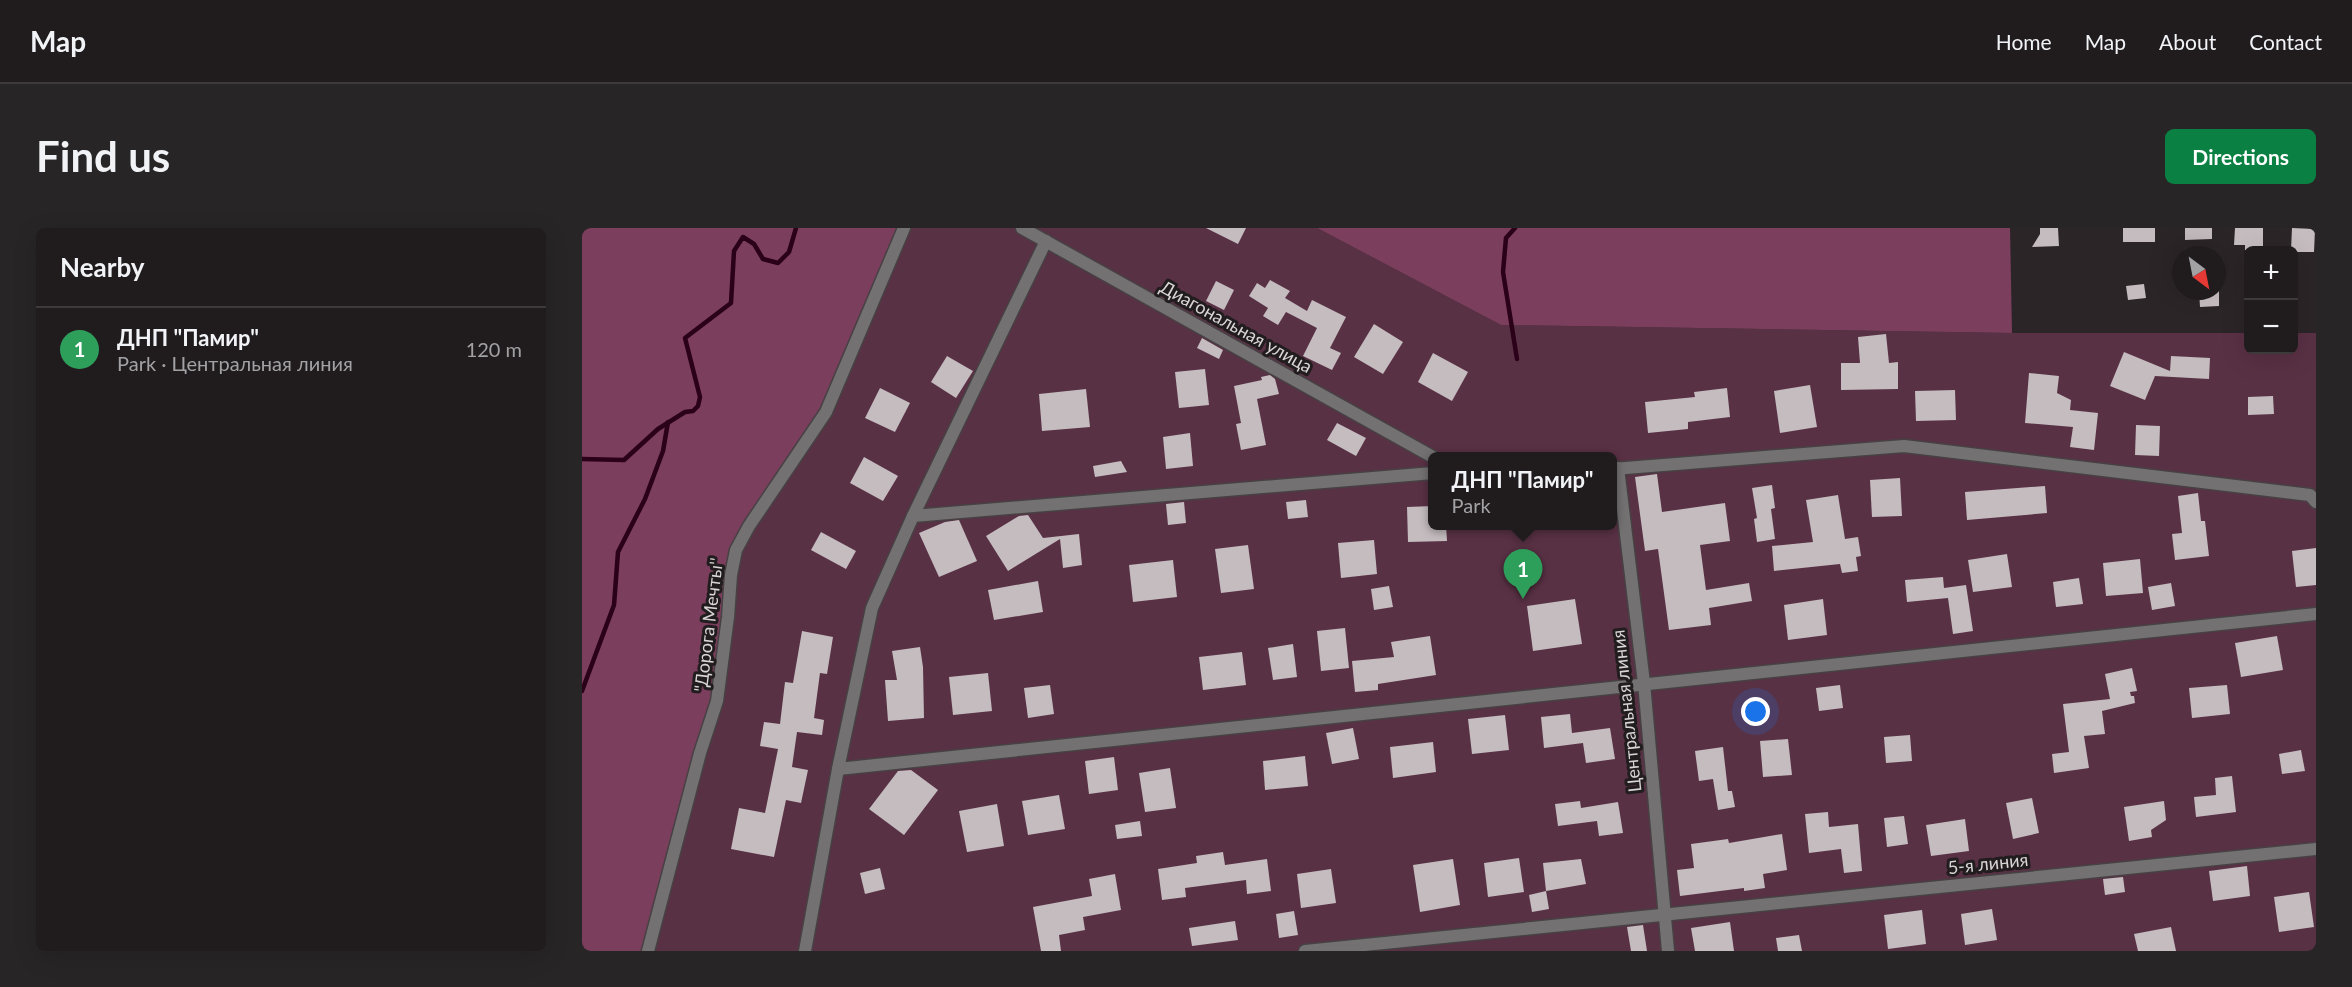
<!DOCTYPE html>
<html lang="en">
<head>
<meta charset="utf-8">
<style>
  :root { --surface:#201c1e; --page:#282527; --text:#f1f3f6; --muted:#a2a1a4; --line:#3d3a3c; --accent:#0b8043 }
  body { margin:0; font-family:Lato,sans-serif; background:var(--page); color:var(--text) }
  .controls { position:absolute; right:18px; top:18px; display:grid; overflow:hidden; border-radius:9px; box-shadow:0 6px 24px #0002 }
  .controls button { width:54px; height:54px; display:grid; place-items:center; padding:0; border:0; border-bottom:2px solid var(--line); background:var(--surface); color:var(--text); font:30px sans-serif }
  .compass { position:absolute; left:1590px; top:18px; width:54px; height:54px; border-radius:50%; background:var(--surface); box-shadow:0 6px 24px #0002; rotate:148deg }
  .you { position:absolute; left:1174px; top:484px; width:21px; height:21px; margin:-15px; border:4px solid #fff; border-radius:50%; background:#1a73e8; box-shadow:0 0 0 9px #1a73e833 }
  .badge { display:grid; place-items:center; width:39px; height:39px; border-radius:50%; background:var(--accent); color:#fff; font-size:20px; font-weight:700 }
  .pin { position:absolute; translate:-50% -50px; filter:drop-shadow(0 2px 3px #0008) }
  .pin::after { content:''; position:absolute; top:32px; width:21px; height:18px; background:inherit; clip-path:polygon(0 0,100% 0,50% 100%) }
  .popup { position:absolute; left:846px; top:224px; width:189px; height:78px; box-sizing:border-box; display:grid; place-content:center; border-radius:9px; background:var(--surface); filter:drop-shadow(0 2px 4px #0005); font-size:20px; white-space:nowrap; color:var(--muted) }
  .popup b { font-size:22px; color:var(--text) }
  .popup::after { content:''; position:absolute; left:50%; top:100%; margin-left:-12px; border:12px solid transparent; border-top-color:var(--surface) }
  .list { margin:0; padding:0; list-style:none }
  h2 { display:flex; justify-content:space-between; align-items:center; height:78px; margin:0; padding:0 24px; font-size:26px }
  h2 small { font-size:20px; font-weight:400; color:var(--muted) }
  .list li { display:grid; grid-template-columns:39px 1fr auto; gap:18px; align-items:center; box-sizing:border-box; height:84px; padding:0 24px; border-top:2px solid var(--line) }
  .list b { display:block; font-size:22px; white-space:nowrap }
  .list p { margin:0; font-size:20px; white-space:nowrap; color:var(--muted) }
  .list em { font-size:20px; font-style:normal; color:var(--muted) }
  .map { position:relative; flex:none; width:1734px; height:723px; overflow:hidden; border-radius:9px }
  header { display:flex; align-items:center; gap:36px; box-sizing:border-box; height:84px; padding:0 30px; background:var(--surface); border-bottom:2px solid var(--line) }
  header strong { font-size:28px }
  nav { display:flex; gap:33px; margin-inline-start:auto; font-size:21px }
  .intro { display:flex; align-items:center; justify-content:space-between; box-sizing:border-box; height:144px; padding:0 36px }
  h1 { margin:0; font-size:42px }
  .button { padding:15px 27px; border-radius:9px; background:var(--accent); color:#fff; font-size:21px; font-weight:700 }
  main { display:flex; gap:36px; padding:0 36px }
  aside { flex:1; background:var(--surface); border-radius:9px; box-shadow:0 6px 24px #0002 }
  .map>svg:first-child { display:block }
</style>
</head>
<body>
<header>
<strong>Map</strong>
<nav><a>Home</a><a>Map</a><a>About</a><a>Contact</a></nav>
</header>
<div class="intro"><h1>Find us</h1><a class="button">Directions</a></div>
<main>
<aside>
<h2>Nearby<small></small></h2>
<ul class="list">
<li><span class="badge" style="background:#2e9e5b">1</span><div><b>ДНП &quot;Памир&quot;</b><p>Park · Центральная линия</p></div><em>120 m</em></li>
</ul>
</aside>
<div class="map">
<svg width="1734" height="723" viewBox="0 0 1734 723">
  <rect width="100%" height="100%" fill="#2b2528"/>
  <path fill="#593144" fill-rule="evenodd" d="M 322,0 L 735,0 L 919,97 L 1430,105 L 1666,105 L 1666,122 L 1712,122 L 1712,105 L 1734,105 L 1734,723 L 66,723 L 154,322 ZM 851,228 L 1031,228 L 1031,298 L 851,298 Z"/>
  <g fill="#7c3e5d">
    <path d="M 0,0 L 322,0 L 244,184 L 154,322 L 135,473 L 66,723 L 0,723 Z"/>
    <path d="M 735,0 L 1428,0 L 1430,105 L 919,97 Z"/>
  </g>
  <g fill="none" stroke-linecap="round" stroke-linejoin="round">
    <g stroke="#2a0119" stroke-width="4.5">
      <path d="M 933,0 L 924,10 L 921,44 L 935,131"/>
      <path d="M 0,231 L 42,232 L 76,201 L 103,184 L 111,183 L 116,178 L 118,169 L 103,110 L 149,75 L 152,23 L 161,9 L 172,16 L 181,31 L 196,35 L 207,24 L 214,0"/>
      <path d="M 0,463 L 32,377 L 36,324 L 63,271 L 81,223 L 86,194"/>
    </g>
  </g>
  <g fill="#c4bcbf">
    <path d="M 624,0 L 664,0 L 656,16 Z"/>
    <path d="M 1458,0 L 1476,0 L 1477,18 L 1450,19 L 1458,6 Z"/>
    <rect x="1541" y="0" width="32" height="14"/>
    <path d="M 1603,0 L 1630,0 L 1630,11 L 1603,12 Z"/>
    <path d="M 1653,0 L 1681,0 L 1681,22 L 1663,22 L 1663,17 L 1652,17 Z"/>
    <path d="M 1710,0 L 1733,1 L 1732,24 L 1712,24 L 1709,22 Z"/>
    <path d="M 688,52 L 708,63 L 703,70 L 725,83 L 730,72 L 764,89 L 748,120 L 759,125 L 750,142 L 721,128 L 735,100 L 704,84 L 696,97 L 681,88 L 686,80 L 667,68 L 675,55 L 683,60 Z"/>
    <path d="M 634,53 L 652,62 L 642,82 L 624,73 Z"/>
    <path d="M 1562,56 L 1564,70 L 1546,72 L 1544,58 Z"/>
    <path d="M 1617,63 L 1637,63 L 1637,78 L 1618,79 Z"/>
    <path d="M 792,96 L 821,114 L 801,146 L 772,129 Z"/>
    <path d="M 1304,106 L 1307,135 L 1316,134 L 1316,161 L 1259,162 L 1259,135 L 1278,135 L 1276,109 Z"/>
    <path d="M 620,110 L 641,122 L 637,131 L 615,120 Z"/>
    <path d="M 1542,124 L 1588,143 L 1589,128 L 1628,130 L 1627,151 L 1573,148 L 1563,172 L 1528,158 Z"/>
    <path d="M 851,125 L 886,144 L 870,173 L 836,154 Z"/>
    <path d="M 365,128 L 391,143 L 374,170 L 349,154 Z"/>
    <path d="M 623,141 L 627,177 L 597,180 L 593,144 Z"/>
    <path d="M 1447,145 L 1477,148 L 1475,165 L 1489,172 L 1488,182 L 1516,185 L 1512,222 L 1488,219 L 1491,199 L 1443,195 Z"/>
    <path d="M 688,147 L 693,151 L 697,166 L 675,171 L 684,217 L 659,222 L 654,196 L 659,195 L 652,158 L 680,152 L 679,149 Z"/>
    <path d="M 1228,157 L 1235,199 L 1198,205 L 1192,163 Z"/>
    <path d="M 298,160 L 328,175 L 313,204 L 283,190 Z"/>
    <path d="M 1145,160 L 1148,189 L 1106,194 L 1106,201 L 1066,205 L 1063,174 L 1113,169 L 1112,164 Z"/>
    <path d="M 504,161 L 508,199 L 460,203 L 457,166 Z"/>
    <path d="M 1373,162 L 1374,192 L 1334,193 L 1333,163 Z"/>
    <path d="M 1691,168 L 1692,186 L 1666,187 L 1666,169 Z"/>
    <path d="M 755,195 L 784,210 L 774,228 L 745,212 Z"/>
    <path d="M 1554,197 L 1578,198 L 1577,228 L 1553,227 Z"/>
    <path d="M 608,205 L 611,238 L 584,241 L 581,209 Z"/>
    <path d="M 282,229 L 316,248 L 301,273 L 268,255 Z"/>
    <path d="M 539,233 L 545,244 L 513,249 L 511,238 Z"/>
    <path d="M 1075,246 L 1080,284 L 1143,275 L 1148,313 L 1118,317 L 1124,362 L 1167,355 L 1170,373 L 1127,380 L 1129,397 L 1087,402 L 1076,321 L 1063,323 L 1053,249 Z"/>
    <path d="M 1318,250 L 1320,288 L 1290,289 L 1288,252 Z"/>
    <path d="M 1190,257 L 1193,280 L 1189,281 L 1193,311 L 1175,314 L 1172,291 L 1175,290 L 1170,260 Z"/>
    <path d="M 1463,258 L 1465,285 L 1385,292 L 1383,264 Z"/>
    <path d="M 1616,265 L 1619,293 L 1623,293 L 1627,328 L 1593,332 L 1590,306 L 1600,305 L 1596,268 Z"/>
    <path d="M 1256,267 L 1263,311 L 1276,309 L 1279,328 L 1274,329 L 1276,343 L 1260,345 L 1258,336 L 1192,343 L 1190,318 L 1231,314 L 1224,272 Z"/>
    <path d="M 724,272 L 726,289 L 706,291 L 704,274 Z"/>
    <path d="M 602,274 L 604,295 L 586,297 L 584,276 Z"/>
    <path d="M 851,278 L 851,297 L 864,297 L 865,313 L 826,314 L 825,279 Z"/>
    <path d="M 446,287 L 461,310 L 497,306 L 500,337 L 481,340 L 478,311 L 426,343 L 404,308 L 437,288 Z"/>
    <path d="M 377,292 L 395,333 L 357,349 L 337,305 L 363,294 Z"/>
    <path d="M 239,304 L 274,323 L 264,341 L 229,322 Z"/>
    <path d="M 792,312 L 795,346 L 759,350 L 756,315 Z"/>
    <path d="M 666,317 L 672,361 L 639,365 L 633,321 Z"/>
    <path d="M 1734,320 L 1734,357 L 1714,359 L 1710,323 Z"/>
    <path d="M 1425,326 L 1430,359 L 1391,364 L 1386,332 Z"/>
    <path d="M 1558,331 L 1561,365 L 1524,368 L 1521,335 Z"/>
    <path d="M 591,332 L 595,369 L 551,374 L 547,337 Z"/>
    <path d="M 1361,349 L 1362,360 L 1384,357 L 1391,403 L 1371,406 L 1366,370 L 1325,374 L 1323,352 Z"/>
    <path d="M 1497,350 L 1501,376 L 1474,379 L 1471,354 Z"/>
    <path d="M 456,353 L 461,384 L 412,392 L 406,362 Z"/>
    <path d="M 1589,355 L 1593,378 L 1570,382 L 1566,359 Z"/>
    <path d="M 807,358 L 811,379 L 792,382 L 789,361 Z"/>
    <path d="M 993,371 L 1000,416 L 951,423 L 945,378 Z"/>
    <path d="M 1241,371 L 1245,407 L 1206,412 L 1202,377 Z"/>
    <path d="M 763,400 L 767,440 L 739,443 L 735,403 Z"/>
    <path d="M 220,403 L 251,409 L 245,446 L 238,445 L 232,490 L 242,492 L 240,507 L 215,504 L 210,539 L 226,542 L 219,575 L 204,572 L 192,629 L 149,621 L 157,580 L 183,585 L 196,521 L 178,518 L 182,494 L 198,496 L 203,454 L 211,455 Z"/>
    <path d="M 848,408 L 854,447 L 796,456 L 796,462 L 773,464 L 770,433 L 812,429 L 809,414 Z"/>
    <path d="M 1695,408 L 1701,442 L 1659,449 L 1653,415 Z"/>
    <path d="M 711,416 L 715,449 L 691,452 L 686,420 Z"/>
    <path d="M 338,419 L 341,439 L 342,490 L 306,493 L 303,452 L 315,452 L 310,423 Z"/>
    <path d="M 660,424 L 664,457 L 621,462 L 617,429 Z"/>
    <path d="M 1550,440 L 1555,463 L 1548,464 L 1549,468 L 1552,468 L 1553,475 L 1520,483 L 1523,506 L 1502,508 L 1507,540 L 1472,545 L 1470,526 L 1487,524 L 1481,476 L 1528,471 L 1523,446 Z"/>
    <path d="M 406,445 L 410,483 L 371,487 L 367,449 Z"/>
    <path d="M 468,457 L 472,486 L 446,490 L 442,460 Z"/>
    <path d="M 1258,457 L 1261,480 L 1237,483 L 1234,460 Z"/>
    <path d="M 1645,457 L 1648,486 L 1610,490 L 1607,460 Z"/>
    <path d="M 988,486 L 990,505 L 1028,500 L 1033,531 L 1004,535 L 1001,515 L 962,520 L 959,489 Z"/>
    <path d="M 923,487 L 927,522 L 890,526 L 886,491 Z"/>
    <path d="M 771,500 L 777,531 L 750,536 L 744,505 Z"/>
    <path d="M 1328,507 L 1330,533 L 1304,535 L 1302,509 Z"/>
    <path d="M 1206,511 L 1210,547 L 1181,549 L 1178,513 Z"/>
    <path d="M 851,514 L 854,544 L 811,550 L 808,519 Z"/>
    <path d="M 1141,519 L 1146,563 L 1150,563 L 1153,579 L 1136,582 L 1131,551 L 1117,553 L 1113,523 Z"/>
    <path d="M 1719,522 L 1723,543 L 1700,546 L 1697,526 Z"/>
    <path d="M 723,528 L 726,558 L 683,562 L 681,533 Z"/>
    <path d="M 532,529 L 536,562 L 507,566 L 503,533 Z"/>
    <path d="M 588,540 L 594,580 L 563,584 L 557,545 Z"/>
    <path d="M 329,542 L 356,562 L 322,607 L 287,581 L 316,543 Z"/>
    <path d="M 1650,548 L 1654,584 L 1614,589 L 1612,569 L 1634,567 L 1633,550 Z"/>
    <path d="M 477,567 L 483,601 L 446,607 L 440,573 Z"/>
    <path d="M 1450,570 L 1457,605 L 1431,611 L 1424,575 Z"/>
    <path d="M 998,573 L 999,580 L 1036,574 L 1041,605 L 1017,608 L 1015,593 L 976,598 L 973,576 Z"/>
    <path d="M 1582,573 L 1584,592 L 1569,602 L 1570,609 L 1547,613 L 1542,579 Z"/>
    <path d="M 415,576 L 422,618 L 385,624 L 377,583 Z"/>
    <path d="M 1246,584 L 1247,599 L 1276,596 L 1280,643 L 1262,645 L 1259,621 L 1227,625 L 1223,586 Z"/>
    <path d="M 1322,588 L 1326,616 L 1305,619 L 1302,590 Z"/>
    <path d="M 1383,591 L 1387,623 L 1349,628 L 1344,597 Z"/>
    <path d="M 558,593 L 560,608 L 535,611 L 533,597 Z"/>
    <path d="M 1200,606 L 1205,642 L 1181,646 L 1183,660 L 1162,663 L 1162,660 L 1098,668 L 1095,642 L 1112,640 L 1109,616 L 1146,611 L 1147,615 Z"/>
    <path d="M 641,624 L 643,637 L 685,631 L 689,663 L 665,666 L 664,652 L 603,660 L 604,669 L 580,672 L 576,641 L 615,635 L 614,628 Z"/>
    <path d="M 937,630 L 942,664 L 906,669 L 902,635 Z"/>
    <path d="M 871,631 L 878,677 L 838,684 L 831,637 Z"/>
    <path d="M 999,631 L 1004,656 L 964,663 L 961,635 Z"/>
    <path d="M 1665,638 L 1668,668 L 1631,673 L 1627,643 Z"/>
    <path d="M 298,640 L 303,661 L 283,666 L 278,645 Z"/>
    <path d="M 749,641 L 754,675 L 719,680 L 715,646 Z"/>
    <path d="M 533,646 L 539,682 L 501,689 L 503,702 L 477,707 L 479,723 L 459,723 L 451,679 L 510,668 L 507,651 Z"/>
    <path d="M 1541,649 L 1543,664 L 1523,667 L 1521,651 Z"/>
    <path d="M 964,663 L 967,681 L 950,684 L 947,667 Z"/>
    <path d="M 1727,664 L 1732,699 L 1697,704 L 1692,669 Z"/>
    <path d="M 1410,681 L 1415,712 L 1383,717 L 1379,686 Z"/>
    <path d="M 1340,682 L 1344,716 L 1306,721 L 1302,687 Z"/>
    <path d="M 712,683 L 716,707 L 697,710 L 694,686 Z"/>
    <path d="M 653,693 L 656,712 L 610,718 L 607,700 Z"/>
    <path d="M 1148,694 L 1152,723 L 1113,723 L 1109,700 Z"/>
    <path d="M 1061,697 L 1065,723 L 1049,723 L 1045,699 Z"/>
    <path d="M 1589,699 L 1594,723 L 1556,723 L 1552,706 Z"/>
    <path d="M 1217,707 L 1220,723 L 1196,723 L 1194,710 Z"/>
  </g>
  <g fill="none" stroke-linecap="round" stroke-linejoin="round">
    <defs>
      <g id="street">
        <path d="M 440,0 L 851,229"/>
        <path d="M 1036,240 L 1062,455 L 1086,723"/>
        <path d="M 1031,241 L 1322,218 L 1728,267 L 1734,274"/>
        <path d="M 331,288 L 851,245"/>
        <path d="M 256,541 L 1734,386"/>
        <path d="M 66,723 L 118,525 L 135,473 L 146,389 L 149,347 L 154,322 L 167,298 L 244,184 L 322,0"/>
        <path d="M 223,723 L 256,541 L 290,380 L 331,288 L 464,13"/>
        <path d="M 723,723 L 1734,621"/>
      </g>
    </defs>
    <use href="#street" stroke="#474144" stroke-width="15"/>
    <use href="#street" stroke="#747172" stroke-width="12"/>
  </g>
  <g text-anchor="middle" stroke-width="6" stroke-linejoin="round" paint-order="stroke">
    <g font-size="18" fill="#d9d5d6" stroke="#211c1e">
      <text transform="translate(654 99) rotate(29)" y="6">Диагональная улица</text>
      <text transform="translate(127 397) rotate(-83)" y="6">"Дорога Мечты''</text>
      <text transform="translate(1045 483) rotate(-96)" y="6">Центральная линия</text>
      <text transform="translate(1406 636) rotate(-6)" y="6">5-я линия</text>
    </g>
  </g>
</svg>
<div class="controls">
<button>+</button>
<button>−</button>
</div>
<svg class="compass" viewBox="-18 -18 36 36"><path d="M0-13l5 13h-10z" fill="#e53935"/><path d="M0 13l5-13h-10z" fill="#a2a1a4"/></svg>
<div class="you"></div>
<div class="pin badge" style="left:941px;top:371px;background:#2e9e5b">1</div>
<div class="popup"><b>ДНП &quot;Памир&quot;</b>Park</div>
</div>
</main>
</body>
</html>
